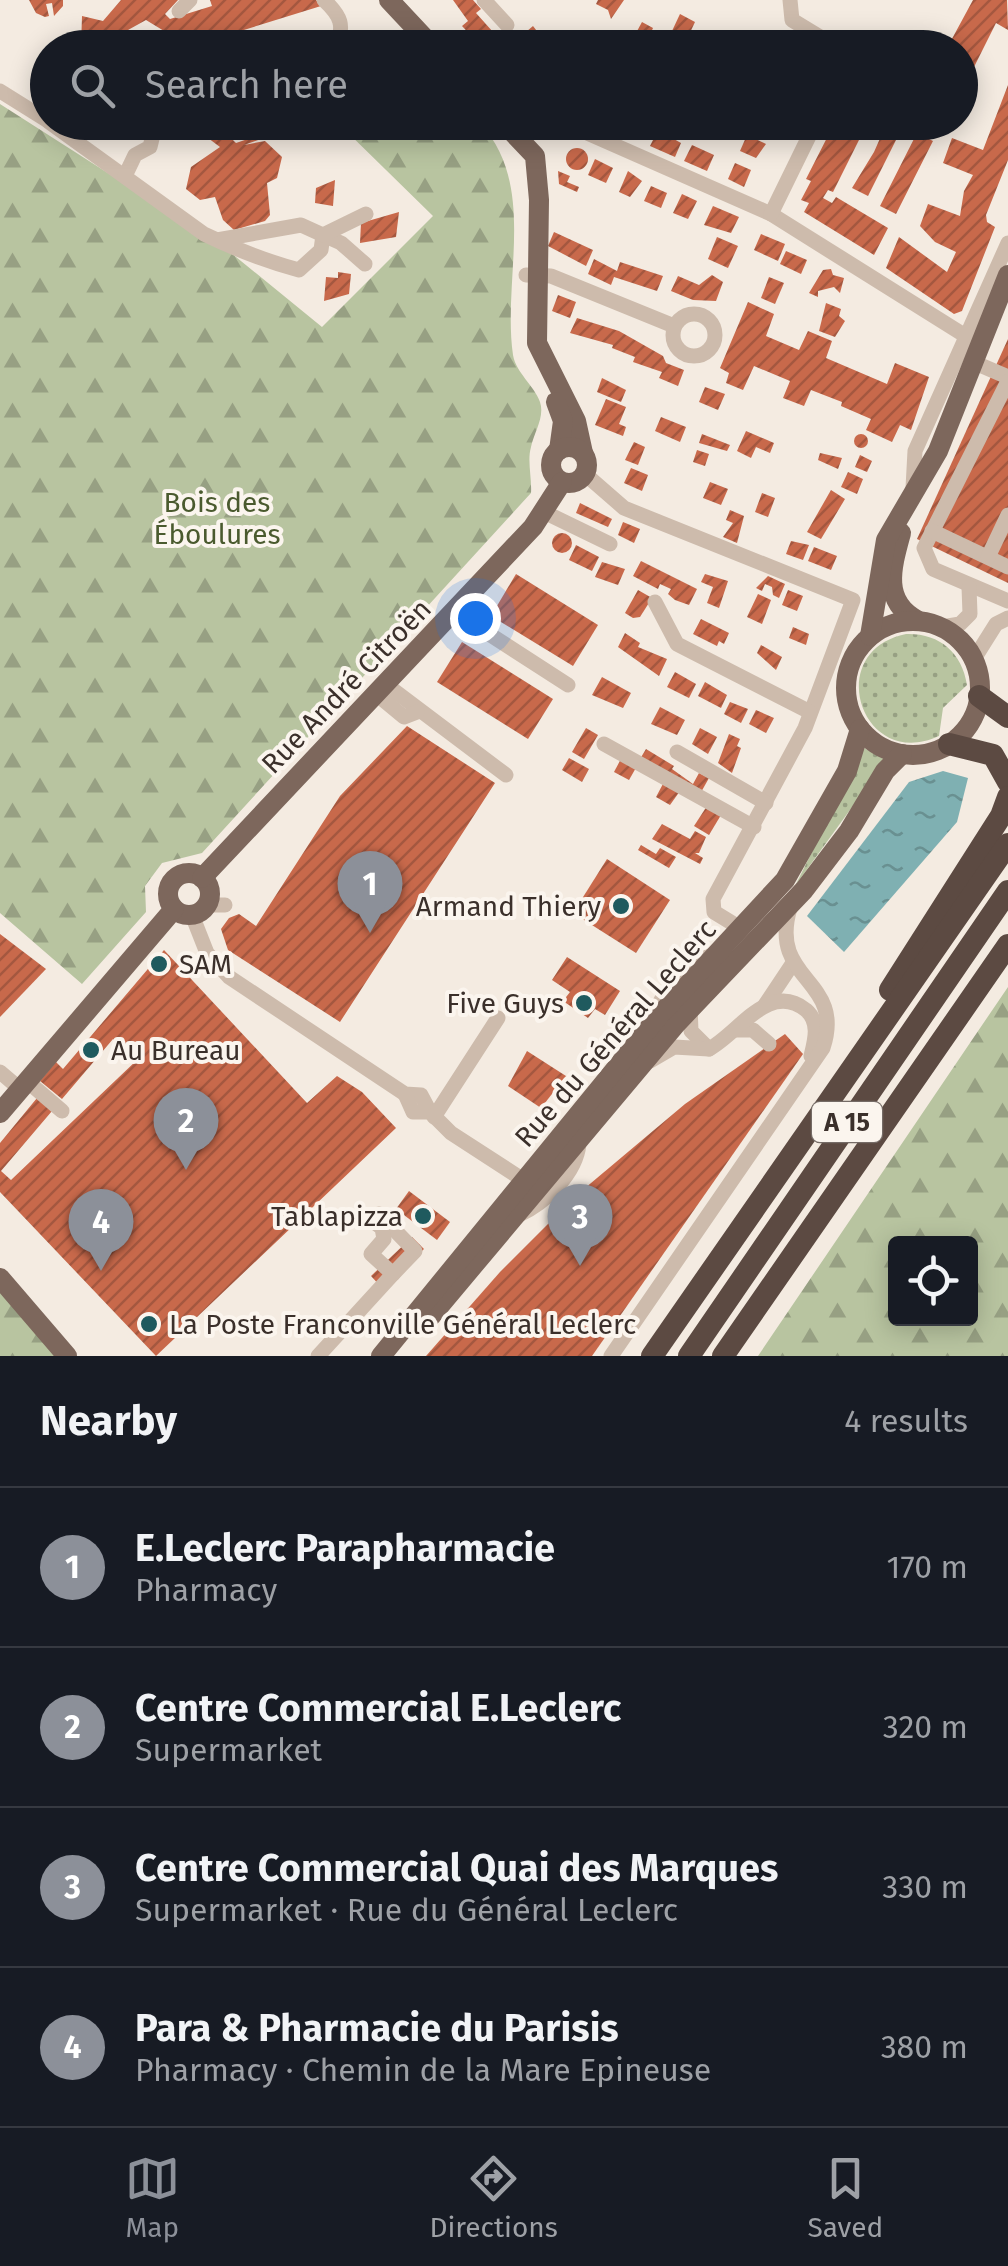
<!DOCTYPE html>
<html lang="en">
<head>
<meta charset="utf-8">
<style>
  :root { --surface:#171b24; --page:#242831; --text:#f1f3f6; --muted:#9ea1a6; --line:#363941; --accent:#8c9099 }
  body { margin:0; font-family:"Fira Sans",sans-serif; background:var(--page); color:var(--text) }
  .controls { position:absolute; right:30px; bottom:30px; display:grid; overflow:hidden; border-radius:10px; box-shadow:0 5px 25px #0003 }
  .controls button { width:90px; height:90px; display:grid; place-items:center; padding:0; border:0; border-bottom:2px solid var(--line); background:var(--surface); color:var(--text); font:50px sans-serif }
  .you { position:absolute; left:475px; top:618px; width:35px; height:35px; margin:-25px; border:8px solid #fff; border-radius:50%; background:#1a73e8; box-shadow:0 0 0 15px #1a73e833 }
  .badge { display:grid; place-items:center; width:65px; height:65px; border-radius:50%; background:var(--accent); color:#fff; font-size:32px; font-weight:700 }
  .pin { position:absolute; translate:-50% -82px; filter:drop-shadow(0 2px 5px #0008) }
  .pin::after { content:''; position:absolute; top:52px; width:35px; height:30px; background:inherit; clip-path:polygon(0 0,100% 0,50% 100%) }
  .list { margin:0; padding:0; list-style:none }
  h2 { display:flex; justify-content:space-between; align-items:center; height:130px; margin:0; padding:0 40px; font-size:42px }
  h2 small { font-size:32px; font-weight:400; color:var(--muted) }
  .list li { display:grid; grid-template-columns:65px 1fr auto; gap:30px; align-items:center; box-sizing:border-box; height:160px; padding:0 40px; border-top:2px solid var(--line) }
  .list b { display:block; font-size:38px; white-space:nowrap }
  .list p { margin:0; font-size:32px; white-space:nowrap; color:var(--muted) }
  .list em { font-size:32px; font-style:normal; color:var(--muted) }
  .icon { flex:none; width:55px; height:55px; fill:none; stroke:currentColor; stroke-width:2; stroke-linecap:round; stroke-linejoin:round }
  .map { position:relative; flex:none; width:1008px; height:1356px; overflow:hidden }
  .search { position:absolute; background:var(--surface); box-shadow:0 5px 25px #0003; left:30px; right:30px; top:30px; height:110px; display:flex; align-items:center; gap:25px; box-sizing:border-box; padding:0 35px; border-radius:55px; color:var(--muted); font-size:38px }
  .sheet { height:770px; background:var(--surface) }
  nav { display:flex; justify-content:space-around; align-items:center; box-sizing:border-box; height:140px; border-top:2px solid var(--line); background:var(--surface); font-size:28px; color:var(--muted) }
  nav a { display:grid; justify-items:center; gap:5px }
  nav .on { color:var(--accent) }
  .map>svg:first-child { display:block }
</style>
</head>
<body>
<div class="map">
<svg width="1008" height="1356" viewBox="0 0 1008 1356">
  <defs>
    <pattern id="grass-dots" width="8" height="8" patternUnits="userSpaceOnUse" patternTransform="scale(2.5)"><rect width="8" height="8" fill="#b8c4a0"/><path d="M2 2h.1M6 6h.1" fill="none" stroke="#97a083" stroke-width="1.8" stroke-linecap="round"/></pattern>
    <pattern id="forest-firs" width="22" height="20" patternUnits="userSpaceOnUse" patternTransform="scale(2.5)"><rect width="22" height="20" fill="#b8c4a0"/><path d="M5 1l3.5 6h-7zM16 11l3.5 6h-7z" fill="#97a083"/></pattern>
    <pattern id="water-ripples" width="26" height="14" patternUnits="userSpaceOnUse" patternTransform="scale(2.5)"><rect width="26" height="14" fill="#7fb0b2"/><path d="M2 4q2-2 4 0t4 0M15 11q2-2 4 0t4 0" fill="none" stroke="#699091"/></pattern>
    <pattern id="building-hatch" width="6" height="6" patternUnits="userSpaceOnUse" patternTransform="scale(2.5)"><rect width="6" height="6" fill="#c8694b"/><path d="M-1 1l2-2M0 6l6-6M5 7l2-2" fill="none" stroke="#a4573f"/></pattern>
  </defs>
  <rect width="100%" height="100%" fill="#f4ebe1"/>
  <g fill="url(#grass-dots)">
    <path d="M 906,634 C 939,633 962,652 967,685 L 943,708 L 939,736 C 861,772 822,651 906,634 Z"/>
    <path d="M 864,748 L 886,760 L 795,886 Z"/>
  </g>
  <g fill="url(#forest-firs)" fill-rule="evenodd">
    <path d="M 0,104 L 225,248 L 322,327 L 433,216 L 338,123 L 480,123 C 538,186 502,278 513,355 C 516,373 534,385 540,402 C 545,417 534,432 531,447 C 527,461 532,478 531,493 L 202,853 L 162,863 L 145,886 L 146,912 L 82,984 L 0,913 Z"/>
    <path d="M 1008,987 L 1008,1356 L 758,1356 L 974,1037 ZM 896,1244 L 970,1244 L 970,1318 L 896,1318 Z"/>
    <path d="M 0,1290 L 59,1356 L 0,1356 Z"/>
  </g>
  <path fill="url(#water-ripples)" d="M 943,771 L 968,778 L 957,822 L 844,952 L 807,916 L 909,782 Z"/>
  <g fill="url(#building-hatch)">
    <path d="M 29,0 L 63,0 L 63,6 L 54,16 L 52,3 L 46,4 L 49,16 L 45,17 L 36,13 Z"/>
    <path d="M 121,0 L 178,0 L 165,14 L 170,19 L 212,6 L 210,0 L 316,0 L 321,6 L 205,42 L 211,48 L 167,48 L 169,34 L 146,20 L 128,30 L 131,48 L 81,48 L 82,16 L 103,21 Z"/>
    <path d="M 453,0 L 473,0 L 481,9 L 476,13 L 493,32 L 483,41 L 479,37 L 475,40 L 462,26 L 468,21 Z"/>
    <path d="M 598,0 L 624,0 L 611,19 L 608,10 L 596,4 Z"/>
    <path d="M 973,0 L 1007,0 L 1008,30 L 996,23 L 966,83 L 960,81 L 960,48 L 947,48 Z"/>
    <path d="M 680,14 L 695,22 L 687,39 L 672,31 Z"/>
    <path d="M 642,22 L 653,28 L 648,39 L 636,33 Z"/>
    <path d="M 533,26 L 543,39 L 533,48 L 516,48 L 513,43 Z"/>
    <path d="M 1008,85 L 1008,160 L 986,215 L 987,222 L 995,227 L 962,311 L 954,314 L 886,268 L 899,237 L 947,272 L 956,252 L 935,242 L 920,226 L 928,204 L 960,216 L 964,191 L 973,175 L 943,163 L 952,138 L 983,150 Z"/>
    <path d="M 115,122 L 146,122 L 144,133 Z"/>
    <path d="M 180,122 L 214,122 L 236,143 L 268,132 L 269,122 L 275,122 L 272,135 L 244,145 L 265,141 L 282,157 L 277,178 L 267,183 L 270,215 L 265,221 L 234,230 L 223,220 L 215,197 L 200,200 L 186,189 L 191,167 L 220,147 L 204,135 L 196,137 Z"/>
    <path d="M 633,122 L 652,125 L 646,140 L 629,133 Z"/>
    <path d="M 743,122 L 764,122 L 767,124 L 761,136 L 741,127 Z"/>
    <path d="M 835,122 L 868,122 L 833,192 L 828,190 L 823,198 L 832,203 L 836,197 L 888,228 L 874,255 L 804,212 L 809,203 L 801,200 L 811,181 L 806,179 Z"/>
    <path d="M 882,122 L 904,124 L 868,196 L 852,188 L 874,152 L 886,125 Z"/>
    <path d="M 922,123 L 926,126 L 921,135 L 933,141 L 896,214 L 880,206 Z"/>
    <path d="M 658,130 L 681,143 L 675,157 L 650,146 Z"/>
    <path d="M 747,135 L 766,144 L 756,158 L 740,151 Z"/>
    <path d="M 692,145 L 714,155 L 707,171 L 684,161 Z"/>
    <circle cx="577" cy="159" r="11"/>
    <path d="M 595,159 L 613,168 L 606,183 L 588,175 Z"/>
    <path d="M 735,163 L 751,170 L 744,187 L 728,179 Z"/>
    <path d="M 558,171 L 570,176 L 567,182 L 579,187 L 577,192 L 559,184 Z"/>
    <path d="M 628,171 L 642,181 L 630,197 L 619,192 Z"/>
    <path d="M 335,180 L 333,206 L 315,203 L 316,188 Z"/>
    <path d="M 651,186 L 667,193 L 661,208 L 644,201 Z"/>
    <path d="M 682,194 L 697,201 L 688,219 L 673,213 Z"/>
    <path d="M 713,206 L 739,217 L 731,233 L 704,225 Z"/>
    <path d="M 399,212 L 396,237 L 360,243 L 361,223 Z"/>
    <path d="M 554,232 L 593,250 L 586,266 L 548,246 Z"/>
    <path d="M 761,234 L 785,244 L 778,261 L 754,250 Z"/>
    <path d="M 717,237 L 738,246 L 728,268 L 708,259 Z"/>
    <path d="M 786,251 L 807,260 L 801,274 L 780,264 Z"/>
    <path d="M 594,259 L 617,271 L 620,262 L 663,276 L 657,291 L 614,277 L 611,285 L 588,274 Z"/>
    <path d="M 831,269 L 833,275 L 844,278 L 840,293 L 834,287 L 818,291 L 818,297 L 809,293 L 823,270 Z"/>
    <path d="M 338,272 L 351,274 L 349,294 L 324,301 L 326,277 L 338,278 Z"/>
    <path d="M 712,275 L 723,282 L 716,301 L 693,300 L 671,291 L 678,276 L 699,285 Z"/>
    <path d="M 769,277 L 784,283 L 775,304 L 761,298 Z"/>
    <path d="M 558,295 L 576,302 L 570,318 L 552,311 Z"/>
    <path d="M 748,302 L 774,314 L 766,336 L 799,350 L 808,331 L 832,341 L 826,358 L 887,384 L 895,363 L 929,377 L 911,430 L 900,425 L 892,442 L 866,430 L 871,419 L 841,406 L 842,402 L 811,390 L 804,406 L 783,398 L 790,381 L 754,366 L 743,390 L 726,383 L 729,373 L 720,368 Z"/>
    <path d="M 826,303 L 841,309 L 839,316 L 845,321 L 835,337 L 819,331 Z"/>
    <path d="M 577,318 L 619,331 L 663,356 L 666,363 L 684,370 L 678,386 L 659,378 L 662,372 L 633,362 L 635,357 L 612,348 L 613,345 L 570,333 Z"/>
    <path d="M 1008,339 L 1008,583 L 917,539 Z"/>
    <path d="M 602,378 L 626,390 L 621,402 L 597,392 Z"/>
    <path d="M 705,387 L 725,394 L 718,410 L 699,402 Z"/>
    <path d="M 606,399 L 626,407 L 619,424 L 626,427 L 623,436 L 595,425 Z"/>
    <path d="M 661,417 L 686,427 L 680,442 L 655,431 Z"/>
    <path d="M 746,431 L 774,443 L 770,453 L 756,447 L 751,458 L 737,451 Z"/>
    <circle cx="861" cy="441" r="7"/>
    <path d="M 702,434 L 730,445 L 727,451 L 699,443 Z"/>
    <path d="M 634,442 L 645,447 L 638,465 L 625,460 Z"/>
    <path d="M 697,450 L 709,454 L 705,466 L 693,462 Z"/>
    <path d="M 820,453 L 842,458 L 838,469 L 818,460 Z"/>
    <path d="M 860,455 L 872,461 L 867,472 L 855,467 Z"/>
    <path d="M 631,468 L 648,475 L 642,491 L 624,483 Z"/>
    <path d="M 848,472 L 863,479 L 857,494 L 841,487 Z"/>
    <path d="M 710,482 L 728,489 L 721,505 L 703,498 Z"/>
    <path d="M 831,490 L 845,499 L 821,539 L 807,532 Z"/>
    <path d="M 762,493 L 775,498 L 768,517 L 755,512 Z"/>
    <path d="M 580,503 L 612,519 L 608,527 L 576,513 Z"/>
    <path d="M 730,510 L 744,516 L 737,543 L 723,537 L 733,523 L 726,520 Z"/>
    <path d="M 623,522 L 640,529 L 634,543 L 618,535 Z"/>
    <circle cx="562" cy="543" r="10"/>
    <path d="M 791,541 L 809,545 L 803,560 L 786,554 Z"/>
    <path d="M 576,545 L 599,557 L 592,571 L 569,560 Z"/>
    <path d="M 814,547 L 837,556 L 831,570 L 808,561 Z"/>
    <path d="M 641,561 L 697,589 L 689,605 L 675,600 L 668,594 L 671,589 L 660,584 L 658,589 L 633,576 Z"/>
    <path d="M 602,562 L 625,569 L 618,585 L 595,577 Z"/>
    <path d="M 516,574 L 598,625 L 573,666 L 491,616 Z"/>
    <path d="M 705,574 L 728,581 L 719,608 L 707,603 L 713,587 L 701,582 Z"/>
    <path d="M 768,576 L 785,584 L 779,598 L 773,595 L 772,587 L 765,584 L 762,591 L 756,588 Z"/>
    <path d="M 638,590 L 652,598 L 640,617 L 633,618 L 625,613 Z"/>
    <path d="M 788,590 L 803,596 L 797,611 L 782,605 Z"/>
    <path d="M 758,594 L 771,600 L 762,624 L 747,617 Z"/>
    <path d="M 701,619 L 729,633 L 724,644 L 719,641 L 717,646 L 693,634 Z"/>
    <path d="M 793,627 L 809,634 L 806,645 L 789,638 Z"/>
    <path d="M 625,633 L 640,643 L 638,647 L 667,659 L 659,676 L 618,647 Z"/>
    <path d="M 462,642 L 553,699 L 528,739 L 437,682 Z"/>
    <path d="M 761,645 L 782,657 L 776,670 L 757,653 Z"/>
    <path d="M 675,672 L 696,684 L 689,698 L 667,687 Z"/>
    <path d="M 602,677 L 631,693 L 623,708 L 592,695 Z"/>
    <path d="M 705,682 L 727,695 L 721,708 L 698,696 Z"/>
    <path d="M 730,702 L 748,709 L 741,723 L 724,714 Z"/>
    <path d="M 660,707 L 685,720 L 677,735 L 651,724 Z"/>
    <path d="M 756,710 L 774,718 L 766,733 L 749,724 Z"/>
    <path d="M 407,726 L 495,783 L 340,1022 L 228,950 L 221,929 L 229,918 L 239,914 L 256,926 L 340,796 Z"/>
    <path d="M 586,728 L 598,735 L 584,759 L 572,752 Z"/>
    <path d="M 700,728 L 717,737 L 708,754 L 692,744 Z"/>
    <path d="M 729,734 L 740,739 L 737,746 L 741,748 L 732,773 L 718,763 Z"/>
    <path d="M 646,749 L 674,766 L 672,769 L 693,784 L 699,773 L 709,778 L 700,794 L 640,759 Z"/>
    <path d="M 622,757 L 637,766 L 629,780 L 614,772 Z"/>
    <path d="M 569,758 L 589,769 L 582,782 L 562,770 Z"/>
    <path d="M 664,782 L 680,791 L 670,805 L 656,797 Z"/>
    <path d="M 707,806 L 721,815 L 709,835 L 694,826 Z"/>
    <path d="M 662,824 L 690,839 L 695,831 L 706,837 L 699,853 L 695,853 L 703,858 L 700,864 L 652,839 Z"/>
    <path d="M 641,845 L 656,854 L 660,848 L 676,857 L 669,868 L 638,850 Z"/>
    <path d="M 607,859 L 670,900 L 636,953 L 573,913 Z"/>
    <path d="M 0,934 L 46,969 L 0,1017 Z"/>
    <path d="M 164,950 L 307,1103 L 337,1076 L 362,1092 L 396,1128 L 156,1356 L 0,1192 L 0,1143 L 37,1098 L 52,1111 L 1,1171 L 11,1180 L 138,1059 L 113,1039 L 62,1099 L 40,1081 L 56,1062 L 63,1069 Z"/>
    <path d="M 567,957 L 620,991 L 605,1015 L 595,1009 L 588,1018 L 563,1001 L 570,992 L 552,980 Z"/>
    <path d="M 785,1034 L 803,1054 L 592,1356 L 426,1356 L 500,1272 L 578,1194 L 685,1104 Z"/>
    <path d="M 527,1051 L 566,1076 L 541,1108 L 508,1086 Z"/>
    <path d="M 409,1191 L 450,1222 L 437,1240 L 396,1209 Z"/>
    <path d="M 412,1237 L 424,1249 L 382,1288 L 371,1276 Z"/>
  </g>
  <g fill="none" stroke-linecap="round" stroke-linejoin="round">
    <g stroke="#cdbbac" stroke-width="15">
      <path d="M 324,0 C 341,16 345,25 336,48"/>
      <path d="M 484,0 L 507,25"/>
      <path d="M 790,0 L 792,20 L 838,48"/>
      <path d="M 179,11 L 190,0"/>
      <path d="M 0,91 L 48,121"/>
      <path d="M 49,122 L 204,234 C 235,249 265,261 299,270 L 321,250 L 323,235 L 301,225 L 217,240"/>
      <path d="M 562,122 L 771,214 L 980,345"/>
      <path d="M 125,176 L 135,155 L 150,147 L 156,122"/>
      <path d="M 771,214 L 816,122"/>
      <path d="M 323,235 L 341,243 L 365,264"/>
      <path d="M 323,235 L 366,214"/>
      <path d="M 526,275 L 551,276 L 674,326"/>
      <circle cx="694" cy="335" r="21"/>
      <path d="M 973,362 L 1008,377"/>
      <path d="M 1008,381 L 924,548 L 933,569 L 1008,601"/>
      <path d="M 585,474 L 624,508 L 853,600 L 805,728 L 713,899 L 714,912 L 732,923"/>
      <path d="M 913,488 L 915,451 L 1008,243"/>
      <path d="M 544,512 L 610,544"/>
      <path d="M 932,531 L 1008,567"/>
      <path d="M 988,557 L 1008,515"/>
      <path d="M 655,602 L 677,644 L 810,712"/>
      <path d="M 455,612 L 568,685"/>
      <path d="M 942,627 L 960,624 L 970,614 L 969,587"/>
      <path d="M 974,659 L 996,624 L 1008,618"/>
      <path d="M 384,683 L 506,775"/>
      <path d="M 375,693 L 404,717 L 417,712"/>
      <path d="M 604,744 L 754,827"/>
      <path d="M 677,752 L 766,803"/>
      <path d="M 207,905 L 225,905"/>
      <path d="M 192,915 L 207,953 L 229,977 L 405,1094 L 421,1095 L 430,1112 L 451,1133 L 525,1181"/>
      <path d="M 765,1005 L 793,963"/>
      <path d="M 690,1006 L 691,1031 L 709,1049"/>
      <path d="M 653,1016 C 665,988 686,963 715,954"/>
      <path d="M 737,1030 L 753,1030 L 769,1044"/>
      <path d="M 650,1061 L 674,1047 L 709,1049 C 738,1034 769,980 806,1010 C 820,1022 815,1040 811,1056"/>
      <path d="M 0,1072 L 20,1089"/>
      <path d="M 27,1081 L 62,1111"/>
      <path d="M 405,1094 L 413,1112 L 430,1112"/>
      <path d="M 434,1117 L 498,1018"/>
      <path d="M 379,1214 L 415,1251 L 393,1274"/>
      <path d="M 519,1215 C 545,1203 576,1174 579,1144"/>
      <path d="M 318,1356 L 393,1274 L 371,1254 L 384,1239 L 382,1228 L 368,1218"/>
      <path d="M 611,1356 L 823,1048 C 846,978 768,982 790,908"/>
    </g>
    <g stroke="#7d675c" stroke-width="20">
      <path d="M 389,0 L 434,48"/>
      <path d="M 503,122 L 535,156 L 539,200 L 537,343 L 576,421 L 583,453"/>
      <path d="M 556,402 L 563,421 L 559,450"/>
      <circle cx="569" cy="465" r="18"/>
      <path d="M 901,533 C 892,566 881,601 917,620"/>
      <circle cx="913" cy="688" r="67"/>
      <path d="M 870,636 L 886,540 L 938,451 L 1008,275"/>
      <circle cx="189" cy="894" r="21"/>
      <path d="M 202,878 L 533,527 L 562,482"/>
      <path d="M 0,1113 L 174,909"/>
      <path d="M 0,1278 L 67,1356"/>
      <path d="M 431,1316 L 676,1024 L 804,890 L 849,831 L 885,771 L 902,754"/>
      <path d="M 381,1356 L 658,1017 L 785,880 L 847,771 L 860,729"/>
    </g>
    <g stroke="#5c4a42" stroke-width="22">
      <path d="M 979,696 L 1008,717"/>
      <path d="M 949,744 L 993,755 L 1008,782"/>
      <path d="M 890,990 L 1001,816 L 1008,797"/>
      <path d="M 652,1356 L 1008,844"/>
      <path d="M 689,1356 L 1008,891"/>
      <path d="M 723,1356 L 1008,945"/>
    </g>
  </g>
  <g fill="#1f5a5e" stroke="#fbf5ee" stroke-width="4">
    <circle cx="621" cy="906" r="10"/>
    <circle cx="159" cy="964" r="10"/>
    <circle cx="584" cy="1003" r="10"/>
    <circle cx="91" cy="1050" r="10"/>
    <circle cx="423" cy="1216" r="10"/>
    <circle cx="149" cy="1324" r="10"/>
  </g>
  <g text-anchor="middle" stroke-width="8" stroke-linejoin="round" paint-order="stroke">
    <rect fill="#fbf5ee" stroke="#756b66" stroke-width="2.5" x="812" y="1102" width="70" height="40" rx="8"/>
    <g font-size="25" font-weight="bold" fill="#3b302b">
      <text x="847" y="1131">A 15</text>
    </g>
    <g font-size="28" fill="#4a5a2e" stroke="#fbf5ee">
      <text x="217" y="512">Bois des<tspan x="217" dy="32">Éboulures</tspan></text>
    </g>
    <g font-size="28" fill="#3b302b" stroke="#fbf5ee">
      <text transform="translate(346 686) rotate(-46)" y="10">Rue André Citroën</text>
      <text transform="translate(615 1033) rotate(-49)" y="10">Rue du Général Leclerc</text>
    </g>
    <g font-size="28" fill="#3b302b" stroke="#fbf5ee" text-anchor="end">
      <text x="601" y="916">Armand Thiery</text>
      <text x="179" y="974" text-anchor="start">SAM</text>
      <text x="564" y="1013">Five Guys</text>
      <text x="111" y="1060" text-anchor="start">Au Bureau</text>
      <text x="403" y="1226">Tablapizza</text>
      <text x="169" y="1334" text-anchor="start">La Poste Franconville Général Leclerc</text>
    </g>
  </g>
</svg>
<div class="controls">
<button><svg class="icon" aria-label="locate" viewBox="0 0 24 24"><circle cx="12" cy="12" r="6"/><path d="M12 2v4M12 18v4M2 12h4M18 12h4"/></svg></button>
</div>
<div class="you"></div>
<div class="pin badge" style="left:370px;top:933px">1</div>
<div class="pin badge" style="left:186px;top:1170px">2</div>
<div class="pin badge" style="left:580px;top:1266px">3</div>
<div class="pin badge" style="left:101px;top:1271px">4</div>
<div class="search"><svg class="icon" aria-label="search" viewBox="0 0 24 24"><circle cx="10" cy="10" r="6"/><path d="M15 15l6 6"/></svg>Search here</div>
</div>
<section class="sheet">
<h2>Nearby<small>4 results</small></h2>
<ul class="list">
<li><span class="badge">1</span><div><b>E.Leclerc Parapharmacie</b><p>Pharmacy</p></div><em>170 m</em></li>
<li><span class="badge">2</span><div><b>Centre Commercial E.Leclerc</b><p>Supermarket</p></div><em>320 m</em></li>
<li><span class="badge">3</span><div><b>Centre Commercial Quai des Marques</b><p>Supermarket · Rue du Général Leclerc</p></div><em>330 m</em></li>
<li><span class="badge">4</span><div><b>Para &amp; Pharmacie du Parisis</b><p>Pharmacy · Chemin de la Mare Epineuse</p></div><em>380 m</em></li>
</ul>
</section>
<nav>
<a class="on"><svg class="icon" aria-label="map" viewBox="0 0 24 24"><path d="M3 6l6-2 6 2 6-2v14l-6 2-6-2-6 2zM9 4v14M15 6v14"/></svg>Map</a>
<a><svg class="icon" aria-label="directions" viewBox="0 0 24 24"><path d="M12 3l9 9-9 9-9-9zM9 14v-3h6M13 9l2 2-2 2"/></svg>Directions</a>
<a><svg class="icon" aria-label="saved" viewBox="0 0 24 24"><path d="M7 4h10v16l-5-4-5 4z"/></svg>Saved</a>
</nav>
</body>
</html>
